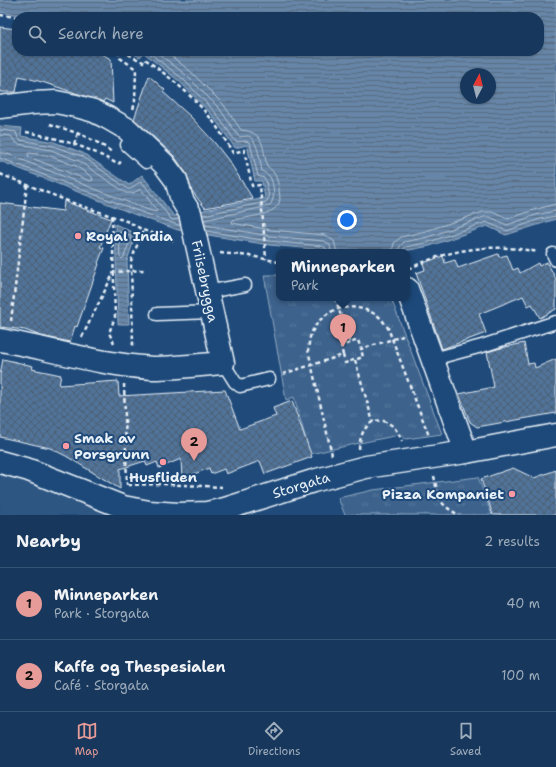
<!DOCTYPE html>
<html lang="en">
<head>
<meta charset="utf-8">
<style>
  :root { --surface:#17385c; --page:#244365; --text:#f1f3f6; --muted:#9eacbb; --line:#365272; --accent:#e69b98 }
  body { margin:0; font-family:"Shantell Sans",sans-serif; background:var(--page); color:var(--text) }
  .compass { position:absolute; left:460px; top:68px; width:36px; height:36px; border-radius:50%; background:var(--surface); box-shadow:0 1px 3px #0004; rotate:7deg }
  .you { position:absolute; left:347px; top:220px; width:14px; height:14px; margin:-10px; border:3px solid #fff; border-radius:50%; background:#1a73e8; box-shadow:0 0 0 6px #1a73e833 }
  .badge { display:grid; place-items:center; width:26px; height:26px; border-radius:50%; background:var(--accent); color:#111; font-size:13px; font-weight:700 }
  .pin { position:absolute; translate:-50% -33px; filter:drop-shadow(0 1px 2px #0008) }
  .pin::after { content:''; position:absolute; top:21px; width:14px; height:12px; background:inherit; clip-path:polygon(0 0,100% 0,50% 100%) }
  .popup { position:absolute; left:276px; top:249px; width:134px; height:52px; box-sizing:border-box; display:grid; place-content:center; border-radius:8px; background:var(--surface); filter:drop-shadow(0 1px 3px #0005); font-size:13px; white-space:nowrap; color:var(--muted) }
  .popup b { font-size:15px; color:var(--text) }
  .popup::after { content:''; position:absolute; left:50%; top:100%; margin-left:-8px; border:8px solid transparent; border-top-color:var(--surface) }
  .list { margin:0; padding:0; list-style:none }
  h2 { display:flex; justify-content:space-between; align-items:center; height:52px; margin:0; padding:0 16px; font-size:17px }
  h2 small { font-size:13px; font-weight:400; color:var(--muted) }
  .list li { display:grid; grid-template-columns:26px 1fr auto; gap:12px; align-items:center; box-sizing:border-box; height:72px; padding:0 16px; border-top:1px solid var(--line) }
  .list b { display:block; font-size:15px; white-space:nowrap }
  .list p { margin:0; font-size:13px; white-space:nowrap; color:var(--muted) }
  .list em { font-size:13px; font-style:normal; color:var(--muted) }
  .icon { flex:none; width:22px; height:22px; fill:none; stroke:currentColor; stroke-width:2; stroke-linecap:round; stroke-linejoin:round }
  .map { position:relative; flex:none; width:556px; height:515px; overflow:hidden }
  .search { position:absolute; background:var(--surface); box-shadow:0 1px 3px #0004; left:12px; right:12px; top:12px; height:44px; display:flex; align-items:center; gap:10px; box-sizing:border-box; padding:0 14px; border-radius:16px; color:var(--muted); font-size:15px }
  .sheet { height:196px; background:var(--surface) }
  nav { display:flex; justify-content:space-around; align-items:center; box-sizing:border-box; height:56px; border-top:1px solid var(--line); background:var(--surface); font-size:11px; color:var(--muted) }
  nav a { display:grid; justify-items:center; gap:2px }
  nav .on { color:var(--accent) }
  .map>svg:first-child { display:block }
</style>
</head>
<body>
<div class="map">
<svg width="556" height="515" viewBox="0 0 556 515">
  <defs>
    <pattern id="park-tufts" width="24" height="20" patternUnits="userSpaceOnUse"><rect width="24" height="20" fill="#3c628c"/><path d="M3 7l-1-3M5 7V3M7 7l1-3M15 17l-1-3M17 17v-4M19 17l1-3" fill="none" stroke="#58799d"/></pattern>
    <pattern id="water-rules" width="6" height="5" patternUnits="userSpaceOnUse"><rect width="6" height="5" fill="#6685a7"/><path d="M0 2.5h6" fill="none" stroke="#596d82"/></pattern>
    <pattern id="building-cross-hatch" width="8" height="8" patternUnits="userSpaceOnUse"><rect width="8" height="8" fill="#517399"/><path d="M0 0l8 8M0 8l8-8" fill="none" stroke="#4c5e72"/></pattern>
  </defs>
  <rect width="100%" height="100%" fill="#1f4a7a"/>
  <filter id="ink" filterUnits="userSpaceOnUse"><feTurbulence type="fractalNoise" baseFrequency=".025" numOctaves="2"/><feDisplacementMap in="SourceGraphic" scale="8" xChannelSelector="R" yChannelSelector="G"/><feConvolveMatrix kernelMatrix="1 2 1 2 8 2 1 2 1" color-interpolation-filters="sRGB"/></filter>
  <g filter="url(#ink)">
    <path fill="#2e5683" d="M 0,463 L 147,515 L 0,515 Z"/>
    <g fill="url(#park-tufts)" stroke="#92aac2">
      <path d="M 264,275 L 279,275 L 279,298 L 391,298 L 442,434 L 406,439 L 399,435 L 360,443 L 310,454 L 294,397 L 286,400 Z"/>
      <path d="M 478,477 L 492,515 L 345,515 L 338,498 L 373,490 Z"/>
    </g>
    <g fill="url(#water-rules)" stroke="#9ab0c7" fill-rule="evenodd">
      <path d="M 0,0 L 556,0 L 556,219 L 506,235 L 487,226 L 430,246 L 399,252 L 336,251 L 269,245 L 178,230 L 136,215 L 0,161 L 0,126 L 22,128 L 21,136 L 54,142 L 83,153 L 129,185 L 142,175 L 174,216 L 265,198 L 262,181 L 255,181 L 247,145 L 235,148 L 212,115 L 180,82 L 144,53 L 140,57 L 128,51 L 539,51 L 539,17 L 33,17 L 0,12 ZM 466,74 L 490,74 L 490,98 L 466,98 Z"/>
      <path d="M 115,224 L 136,234 L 127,261 L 129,324 L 118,324 Z"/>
    </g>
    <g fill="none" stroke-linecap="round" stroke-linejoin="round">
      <g stroke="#b4c6d8" stroke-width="1">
        <path d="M 147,51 L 183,79 L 215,112 L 236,142 L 246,141 L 250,143 L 258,176 L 264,178 L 266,181 L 269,197 L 266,202 L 203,215"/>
        <path d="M 155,51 L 186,75 L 219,108 L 239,137 C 242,137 245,136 248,136 C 258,139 260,162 262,171 C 265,173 268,174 270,177 C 274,184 276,200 269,206 L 204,220"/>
        <path d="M 165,51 L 190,71 L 223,104 L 241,130 C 265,132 262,147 267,166 C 275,172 277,178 279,188 C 279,193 281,198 279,203 C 274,216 245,217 233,220 L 232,223 L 271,230 L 325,235 L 334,241 L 337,252"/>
        <path d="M 0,130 L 16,132 L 18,138 L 20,140 L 53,146 L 82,156 L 128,189 C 134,189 136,182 142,182 L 171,219 L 173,220 L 179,219"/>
        <path d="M 0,135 L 11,136 L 15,142 L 19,144 L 51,150 L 79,161 L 126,193 L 133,193 L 141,189 L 157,211 L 155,212 L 140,207 L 5,153 L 0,153"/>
        <path d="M 30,153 L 50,156 L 76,166 L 92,177 L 93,180 L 90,181 L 29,157 L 28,154 Z"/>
        <path d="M 0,158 L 138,211 L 181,226"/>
        <path d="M 205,225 L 270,236 L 324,241 L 330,245 L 331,252"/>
        <path d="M 206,231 L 269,241 L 322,246 L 326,248 L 326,252"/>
        <path d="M 120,232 L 130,235 L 131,237 L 124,257 L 122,259 L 120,257 Z"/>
        <path d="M 392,252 L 394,243 L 401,237 L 426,231 L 483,212 L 492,212 L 508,219 L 537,209 L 556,204"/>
        <path d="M 398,252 L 400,246 L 404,242 L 428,237 L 484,217 L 490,217 L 507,225 L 539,214 L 556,211"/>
        <path d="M 403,252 L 403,249 L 406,247 L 429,242 L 486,222 L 507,231 L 540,219 L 556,216"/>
      </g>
    </g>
    <g fill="url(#building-cross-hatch)" stroke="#e8f1f8">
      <path d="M 0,27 L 17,29 L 17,51 L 96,51 L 111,59 L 113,103 L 105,99 L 103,102 L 42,82 L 19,76 L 16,92 L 0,92 Z"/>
      <path d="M 149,76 L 165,90 L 163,92 L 191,117 L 214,142 L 229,161 L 253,199 L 205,208 L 192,191 L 186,173 L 174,156 L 134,119 Z"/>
      <path d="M 64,201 L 111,219 L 100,247 L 104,248 L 98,263 L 99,264 L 77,327 L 75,326 L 70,342 L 41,336 L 25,330 L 0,327 L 0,203 L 63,211 Z"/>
      <path d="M 498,254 L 499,257 L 507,255 L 513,270 L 518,268 L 520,273 L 538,263 L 539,266 L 547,262 L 556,279 L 556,309 L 540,318 L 532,304 L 528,306 L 523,296 L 479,314 L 486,333 L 442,349 L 416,273 L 425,270 L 423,263 L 443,256 L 445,263 L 455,260 L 458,268 Z"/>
      <path d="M 524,343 L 528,364 L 534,363 L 535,368 L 556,359 L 556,413 L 477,427 L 470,422 L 459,394 L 494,387 L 487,352 L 501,348 Z"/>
      <path d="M 3,359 L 33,366 L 32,369 L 61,375 L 59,385 L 118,381 L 119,396 L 225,390 L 240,429 L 276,416 L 273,408 L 292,401 L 312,457 L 265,474 L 260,461 L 226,474 L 224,469 L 211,474 L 209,468 L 182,479 L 181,459 L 159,468 L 157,462 L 147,466 L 145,461 L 120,469 L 120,489 L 66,456 L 50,448 L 0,437 L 0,375 Z"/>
      <path d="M 513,468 L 534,478 L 556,470 L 556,515 L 493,515 L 481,479 Z"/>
    </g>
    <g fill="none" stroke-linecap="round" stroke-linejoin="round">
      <defs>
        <g id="lane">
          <path d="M 127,145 L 146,162"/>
          <path d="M 553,254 L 556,260"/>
          <path d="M 207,292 L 245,285"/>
          <path d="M 157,314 L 212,312"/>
          <path d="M 433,359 L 482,346 L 556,322"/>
          <path d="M 223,363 L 235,382 L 240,386 L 269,379"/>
        </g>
        <g id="street">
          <path d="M 0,107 L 33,103 L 56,102 L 76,106 L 94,111 L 108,118 L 127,129 L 164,164 L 176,180 L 182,200 L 190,213 L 223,363 C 200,365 176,368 153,368 C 101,365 51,349 0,340"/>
          <path d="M 407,289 L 466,452"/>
        </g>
        <path id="secondary" d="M 0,462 L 29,470 L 123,507 L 149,512 L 178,514 L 207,513 L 225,509 L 313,481 L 366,467 L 466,452 L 556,435"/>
      </defs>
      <use href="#lane" stroke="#e8f1f8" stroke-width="15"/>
      <use href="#street" stroke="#e8f1f8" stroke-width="25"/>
      <use href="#secondary" stroke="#e8f1f8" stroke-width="25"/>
      <g stroke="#e8f1f8" stroke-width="2.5" stroke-dasharray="4 3" stroke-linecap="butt">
        <path d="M 0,15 L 17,17"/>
        <path d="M 118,51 L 120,58 L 136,69 L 135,101 L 133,110"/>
        <path d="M 122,51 L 143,62 L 145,59 C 171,78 196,98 215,124 C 221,133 227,143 233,153 L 244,150 L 252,186 L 260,185 L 266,259"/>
        <path d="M 50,124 C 72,131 94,138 113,153"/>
        <path d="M 26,132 C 58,138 89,147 117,164 L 120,163 L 120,160"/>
        <path d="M 74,144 L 78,133"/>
        <path d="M 0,174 L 73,203 L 129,222 L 143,230 L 175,241"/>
        <path d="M 112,216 L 115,317 L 109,333 L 114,343"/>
        <path d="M 220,253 L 251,256 L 279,262"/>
        <path d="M 409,269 C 449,248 494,243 538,252"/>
        <path d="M 335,298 L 350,343"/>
        <path d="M 11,321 L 27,185"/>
        <path d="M 82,337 L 114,272 L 145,270"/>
        <path d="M 132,345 L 133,344 L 131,261 L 143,230"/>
        <path d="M 343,355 L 345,363 L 363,357 L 361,349"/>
        <path d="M 355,360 L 373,422"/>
        <path d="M 283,374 L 343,355 L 341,346 L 358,340 L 361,349 L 403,336"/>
        <path d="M 124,384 L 127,485"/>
        <path d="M 359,449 C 361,415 390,410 402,441"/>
        <path d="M 332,455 L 308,350 C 309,345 309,339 311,334 C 323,306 354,300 378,316 C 382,319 385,324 388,328 L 429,436"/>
        <path d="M 434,476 C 439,499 437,503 459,515"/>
        <path d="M 128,485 L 164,484 L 222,487"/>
      </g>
      <use href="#lane" stroke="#1f4a7a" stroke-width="12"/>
      <use href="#street" stroke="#1f4a7a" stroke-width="22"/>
      <use href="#secondary" stroke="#1f4a7a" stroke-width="22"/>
    </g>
  </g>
  <g fill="#ff9aa2" stroke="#1f4a7a" stroke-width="1.5">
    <circle cx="78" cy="236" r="4"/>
    <circle cx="66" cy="446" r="4"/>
    <circle cx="163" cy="462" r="4"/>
    <circle cx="512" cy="494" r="4"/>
  </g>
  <g text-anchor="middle" stroke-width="4" stroke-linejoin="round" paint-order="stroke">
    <g font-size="14" font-weight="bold" fill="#e8f1f8" stroke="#1f4a7a" text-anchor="start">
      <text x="86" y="241">Royal India</text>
      <text x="74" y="443">Smak av<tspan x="74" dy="16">Porsgrunn</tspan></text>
      <text x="163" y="482" text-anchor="middle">Husfliden</text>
      <text x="504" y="499" text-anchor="end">Pizza Kompaniet</text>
    </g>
    <g font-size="14" fill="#e8f1f8" stroke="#1f4a7a">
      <text transform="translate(205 281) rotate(78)" y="5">Friisebrygga</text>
      <text transform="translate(301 485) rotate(-17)" y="5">Storgata</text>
    </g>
  </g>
</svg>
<svg class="compass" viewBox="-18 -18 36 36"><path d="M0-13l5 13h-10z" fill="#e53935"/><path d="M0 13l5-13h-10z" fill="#9eacbb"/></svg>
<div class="you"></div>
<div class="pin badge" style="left:343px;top:347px">1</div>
<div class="popup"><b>Minneparken</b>Park</div>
<div class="pin badge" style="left:194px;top:461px">2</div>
<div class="search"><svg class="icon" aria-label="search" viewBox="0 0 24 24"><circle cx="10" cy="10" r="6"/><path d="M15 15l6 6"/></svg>Search here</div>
</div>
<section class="sheet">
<h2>Nearby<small>2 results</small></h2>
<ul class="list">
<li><span class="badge">1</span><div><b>Minneparken</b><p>Park · Storgata</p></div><em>40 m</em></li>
<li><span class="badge">2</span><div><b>Kaffe og Thespesialen</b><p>Café · Storgata</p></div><em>100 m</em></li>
</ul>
</section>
<nav>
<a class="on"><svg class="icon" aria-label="map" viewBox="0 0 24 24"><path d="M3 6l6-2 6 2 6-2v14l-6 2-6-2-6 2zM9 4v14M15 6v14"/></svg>Map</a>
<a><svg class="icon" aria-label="directions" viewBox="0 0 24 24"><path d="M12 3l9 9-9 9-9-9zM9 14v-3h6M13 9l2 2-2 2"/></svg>Directions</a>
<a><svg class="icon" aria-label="saved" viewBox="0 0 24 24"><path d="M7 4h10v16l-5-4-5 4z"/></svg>Saved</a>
</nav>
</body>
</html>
